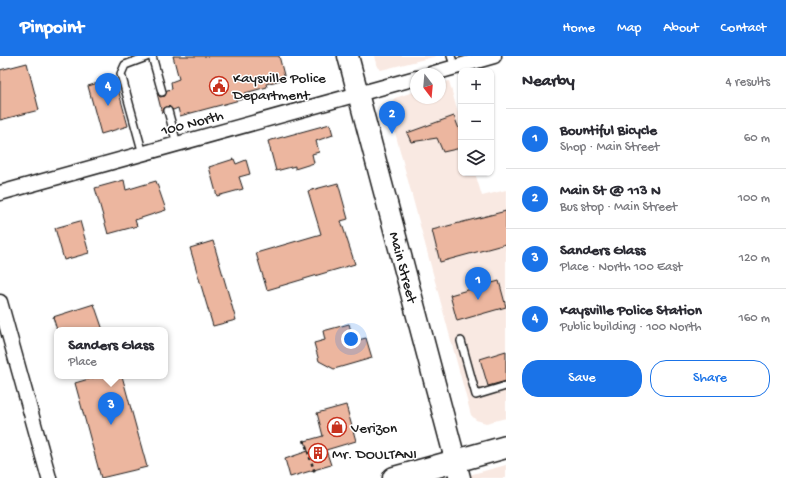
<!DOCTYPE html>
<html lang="en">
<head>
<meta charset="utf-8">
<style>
  :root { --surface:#fff; --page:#f7f7f7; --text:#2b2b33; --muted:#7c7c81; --line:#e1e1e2; --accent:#1a73e8 }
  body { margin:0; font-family:"Gochi Hand",sans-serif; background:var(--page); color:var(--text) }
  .controls { position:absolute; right:12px; top:12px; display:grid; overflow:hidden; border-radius:8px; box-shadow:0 1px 3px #0004 }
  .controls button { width:36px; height:36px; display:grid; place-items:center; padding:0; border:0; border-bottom:1px solid var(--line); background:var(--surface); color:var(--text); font:20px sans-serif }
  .compass { position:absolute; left:410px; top:12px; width:36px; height:36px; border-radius:50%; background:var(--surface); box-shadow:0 1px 3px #0004; rotate:164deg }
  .you { position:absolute; left:351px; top:283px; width:14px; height:14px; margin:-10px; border:3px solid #fff; border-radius:50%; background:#1a73e8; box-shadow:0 0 0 6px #1a73e833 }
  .badge { display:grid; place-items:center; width:26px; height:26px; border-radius:50%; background:var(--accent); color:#fff; font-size:13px; font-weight:700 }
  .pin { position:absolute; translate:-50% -33px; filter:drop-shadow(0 1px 2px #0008) }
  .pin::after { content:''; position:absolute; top:21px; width:14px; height:12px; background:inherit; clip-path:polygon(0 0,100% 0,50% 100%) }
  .popup { position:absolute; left:54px; top:271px; width:114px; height:52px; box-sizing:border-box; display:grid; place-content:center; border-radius:8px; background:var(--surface); filter:drop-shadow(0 1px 3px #0005); font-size:13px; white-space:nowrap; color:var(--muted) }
  .popup b { font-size:15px; color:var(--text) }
  .popup::after { content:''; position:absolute; left:50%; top:100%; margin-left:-8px; border:8px solid transparent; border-top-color:var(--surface) }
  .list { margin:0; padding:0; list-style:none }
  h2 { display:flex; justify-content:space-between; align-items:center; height:52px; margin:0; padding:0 16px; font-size:17px }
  h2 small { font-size:13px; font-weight:400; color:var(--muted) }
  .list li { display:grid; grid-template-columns:26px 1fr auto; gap:12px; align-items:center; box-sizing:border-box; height:60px; padding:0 16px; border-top:1px solid var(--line) }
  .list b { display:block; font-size:15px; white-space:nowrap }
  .list p { margin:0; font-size:13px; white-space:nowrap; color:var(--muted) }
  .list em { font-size:13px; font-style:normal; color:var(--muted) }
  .actions { display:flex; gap:8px; padding:12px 16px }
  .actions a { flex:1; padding:9px 0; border:1px solid var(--accent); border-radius:16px; text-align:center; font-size:14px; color:var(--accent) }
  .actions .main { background:var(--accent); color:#fff }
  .icon { flex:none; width:22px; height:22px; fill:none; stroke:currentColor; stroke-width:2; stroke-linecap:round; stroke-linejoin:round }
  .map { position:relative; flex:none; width:506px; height:422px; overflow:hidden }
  header { display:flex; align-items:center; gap:24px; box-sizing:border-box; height:56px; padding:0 20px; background:var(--accent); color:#fff }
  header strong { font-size:19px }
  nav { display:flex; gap:22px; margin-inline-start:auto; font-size:14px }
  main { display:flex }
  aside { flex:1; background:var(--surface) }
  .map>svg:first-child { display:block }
</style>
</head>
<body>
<header>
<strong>Pinpoint</strong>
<nav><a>Home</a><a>Map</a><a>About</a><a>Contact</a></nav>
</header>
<main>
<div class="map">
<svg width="506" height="422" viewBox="0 0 506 422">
  <rect width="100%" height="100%" fill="#fff"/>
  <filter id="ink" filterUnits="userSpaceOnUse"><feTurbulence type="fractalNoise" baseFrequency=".025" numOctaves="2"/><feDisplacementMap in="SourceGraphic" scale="8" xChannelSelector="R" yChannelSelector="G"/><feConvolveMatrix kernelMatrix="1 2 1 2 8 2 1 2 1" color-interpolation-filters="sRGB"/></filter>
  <g filter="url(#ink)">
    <g fill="#f9e9e2">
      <path d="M 374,0 L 437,0 L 381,14 L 377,11 Z"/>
      <path d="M 449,25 L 461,68 L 461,117 L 475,117 L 482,140 L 506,134 L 506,362 L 486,367 L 476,364 L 471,359 L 389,54 L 391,46 L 395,42 L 416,35 L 416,42 L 440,42 L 440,28 Z"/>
      <path d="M 506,409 L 506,422 L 458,422 Z"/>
    </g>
    <g fill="#ecb69f" stroke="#1c1c1c">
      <path d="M 173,0 L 279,0 L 285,23 L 266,28 L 267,31 L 245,37 L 247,42 L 180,60 L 178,52 L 173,54 L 169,50 L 164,52 L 162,57 L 157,37 L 160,41 L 165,40 L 167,34 L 172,33 L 171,26 L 179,23 Z"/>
      <path d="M 27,7 L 39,54 L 0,64 L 0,14 Z"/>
      <path d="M 115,22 L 128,70 L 101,78 L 88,30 Z"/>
      <path d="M 454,60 L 461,78 L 461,92 L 443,96 L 437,82 L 411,86 L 407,77 Z"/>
      <path d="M 330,68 L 333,79 L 316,85 L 319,96 L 312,98 L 314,107 L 295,113 L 295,110 L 276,115 L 268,85 Z"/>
      <path d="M 234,103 L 236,108 L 246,104 L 250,118 L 239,121 L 243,133 L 217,140 L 209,111 Z"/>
      <path d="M 124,124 L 126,134 L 156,125 L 166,154 L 135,164 L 137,170 L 108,178 L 95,132 Z"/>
      <path d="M 338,127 L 348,163 L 341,165 L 355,208 L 267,234 L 256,197 L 321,178 L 308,135 Z"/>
      <path d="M 506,155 L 506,188 L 440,206 L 432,174 Z"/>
      <path d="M 80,165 L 89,197 L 64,204 L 55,172 Z"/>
      <path d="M 213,185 L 236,264 L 213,270 L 190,192 Z"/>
      <path d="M 499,225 L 506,251 L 457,265 L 450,239 Z"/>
      <path d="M 94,248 L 103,274 L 57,274 L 53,261 Z"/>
      <path d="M 349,268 L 354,285 L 366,282 L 372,302 L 334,313 L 319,305 L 314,287 L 325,284 L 323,275 Z"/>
      <path d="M 506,295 L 506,325 L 488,330 L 480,303 Z"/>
      <path d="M 99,320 L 122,320 L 147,411 L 101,422 L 75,327 Z"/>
      <path d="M 346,349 L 356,385 L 326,394 L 331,409 L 290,421 L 285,403 L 308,395 L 305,385 L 323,380 L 317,357 Z"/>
    </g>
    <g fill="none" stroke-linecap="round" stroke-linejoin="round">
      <defs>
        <g id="lane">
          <path d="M 152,0 L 162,36"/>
          <path d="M 451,0 L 455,12"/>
          <path d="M 168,55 L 177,88"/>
          <path d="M 143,98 L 121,18 L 125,9 L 149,0"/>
          <path d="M 461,285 L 476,339 L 506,330"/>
        </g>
        <g id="street">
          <path d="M 431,18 L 494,0"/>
          <path d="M 0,137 L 416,22"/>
          <path d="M 0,246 L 49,422"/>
        </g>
        <path id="secondary" d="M 348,0 L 460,422"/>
        <path id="primary" d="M 394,422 L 506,391"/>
      </defs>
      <use href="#lane" stroke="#1c1c1c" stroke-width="10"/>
      <use href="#street" stroke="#1c1c1c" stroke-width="17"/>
      <use href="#secondary" stroke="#1c1c1c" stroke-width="23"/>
      <use href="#primary" stroke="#1c1c1c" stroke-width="25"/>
      <path stroke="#1c1c1c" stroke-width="2.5" stroke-dasharray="3 3" stroke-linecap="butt" d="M 304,384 L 315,417"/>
      <use href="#lane" stroke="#fff" stroke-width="7"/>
      <use href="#street" stroke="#fff" stroke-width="14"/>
      <use href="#secondary" stroke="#fff" stroke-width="20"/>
      <use href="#primary" stroke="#fff" stroke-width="22"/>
    </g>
  </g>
  <defs>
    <symbol id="civic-ring" viewBox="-11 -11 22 22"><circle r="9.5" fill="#fff" stroke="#c8321e" stroke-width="1.5"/><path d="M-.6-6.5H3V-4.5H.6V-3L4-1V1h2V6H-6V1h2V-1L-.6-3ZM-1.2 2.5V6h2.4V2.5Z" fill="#c8321e"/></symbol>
    <symbol id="shop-ring" viewBox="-11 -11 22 22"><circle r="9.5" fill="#fff" stroke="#c8321e" stroke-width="1.5"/><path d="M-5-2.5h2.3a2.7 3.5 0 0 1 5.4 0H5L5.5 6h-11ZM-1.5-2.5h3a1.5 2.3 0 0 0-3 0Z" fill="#c8321e"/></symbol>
    <symbol id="building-ring" viewBox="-11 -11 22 22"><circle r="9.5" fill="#fff" stroke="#c8321e" stroke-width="1.5"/><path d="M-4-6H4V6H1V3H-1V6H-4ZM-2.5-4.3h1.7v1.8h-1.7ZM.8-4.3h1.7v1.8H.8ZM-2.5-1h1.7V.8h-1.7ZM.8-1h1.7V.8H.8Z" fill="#c8321e"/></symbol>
  </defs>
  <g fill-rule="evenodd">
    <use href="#civic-ring" x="208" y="19" width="22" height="22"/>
    <use href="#shop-ring" x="326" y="360" width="22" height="22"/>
    <use href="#building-ring" x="307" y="386" width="22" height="22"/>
  </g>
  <g text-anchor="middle" stroke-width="3" stroke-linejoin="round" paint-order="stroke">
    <g font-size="15" fill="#1c1c1c" stroke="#fff" text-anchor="start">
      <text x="233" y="26">Kaysville Police<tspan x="233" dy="17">Department</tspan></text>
      <text x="351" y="376">Verizon</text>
      <text x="332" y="402">Mr. DOULTANI</text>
    </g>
    <g font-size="15" fill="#1c1c1c" stroke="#fff">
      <text transform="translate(192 66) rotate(-15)" y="5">100 North</text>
      <text transform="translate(404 211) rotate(75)" y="5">Main Street</text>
    </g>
  </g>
</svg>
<div class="controls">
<button>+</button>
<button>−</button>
<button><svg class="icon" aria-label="layers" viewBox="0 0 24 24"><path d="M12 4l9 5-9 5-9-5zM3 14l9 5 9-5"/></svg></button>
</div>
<svg class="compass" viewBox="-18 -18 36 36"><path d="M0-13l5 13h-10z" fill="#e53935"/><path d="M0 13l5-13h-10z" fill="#7c7c81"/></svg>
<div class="you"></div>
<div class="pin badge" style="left:478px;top:244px">1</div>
<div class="pin badge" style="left:392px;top:78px">2</div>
<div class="pin badge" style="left:111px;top:369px">3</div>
<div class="popup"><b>Sanders Glass</b>Place</div>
<div class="pin badge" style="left:108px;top:50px">4</div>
</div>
<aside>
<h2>Nearby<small>4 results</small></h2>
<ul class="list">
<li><span class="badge">1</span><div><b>Bountiful Bicycle</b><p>Shop · Main Street</p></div><em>60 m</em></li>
<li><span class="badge">2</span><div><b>Main St @ 113 N</b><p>Bus stop · Main Street</p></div><em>100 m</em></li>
<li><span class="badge">3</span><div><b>Sanders Glass</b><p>Place · North 100 East</p></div><em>120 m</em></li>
<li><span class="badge">4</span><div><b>Kaysville Police Station</b><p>Public building · 100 North</p></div><em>160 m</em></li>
</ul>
<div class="actions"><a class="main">Save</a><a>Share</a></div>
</aside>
</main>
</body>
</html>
